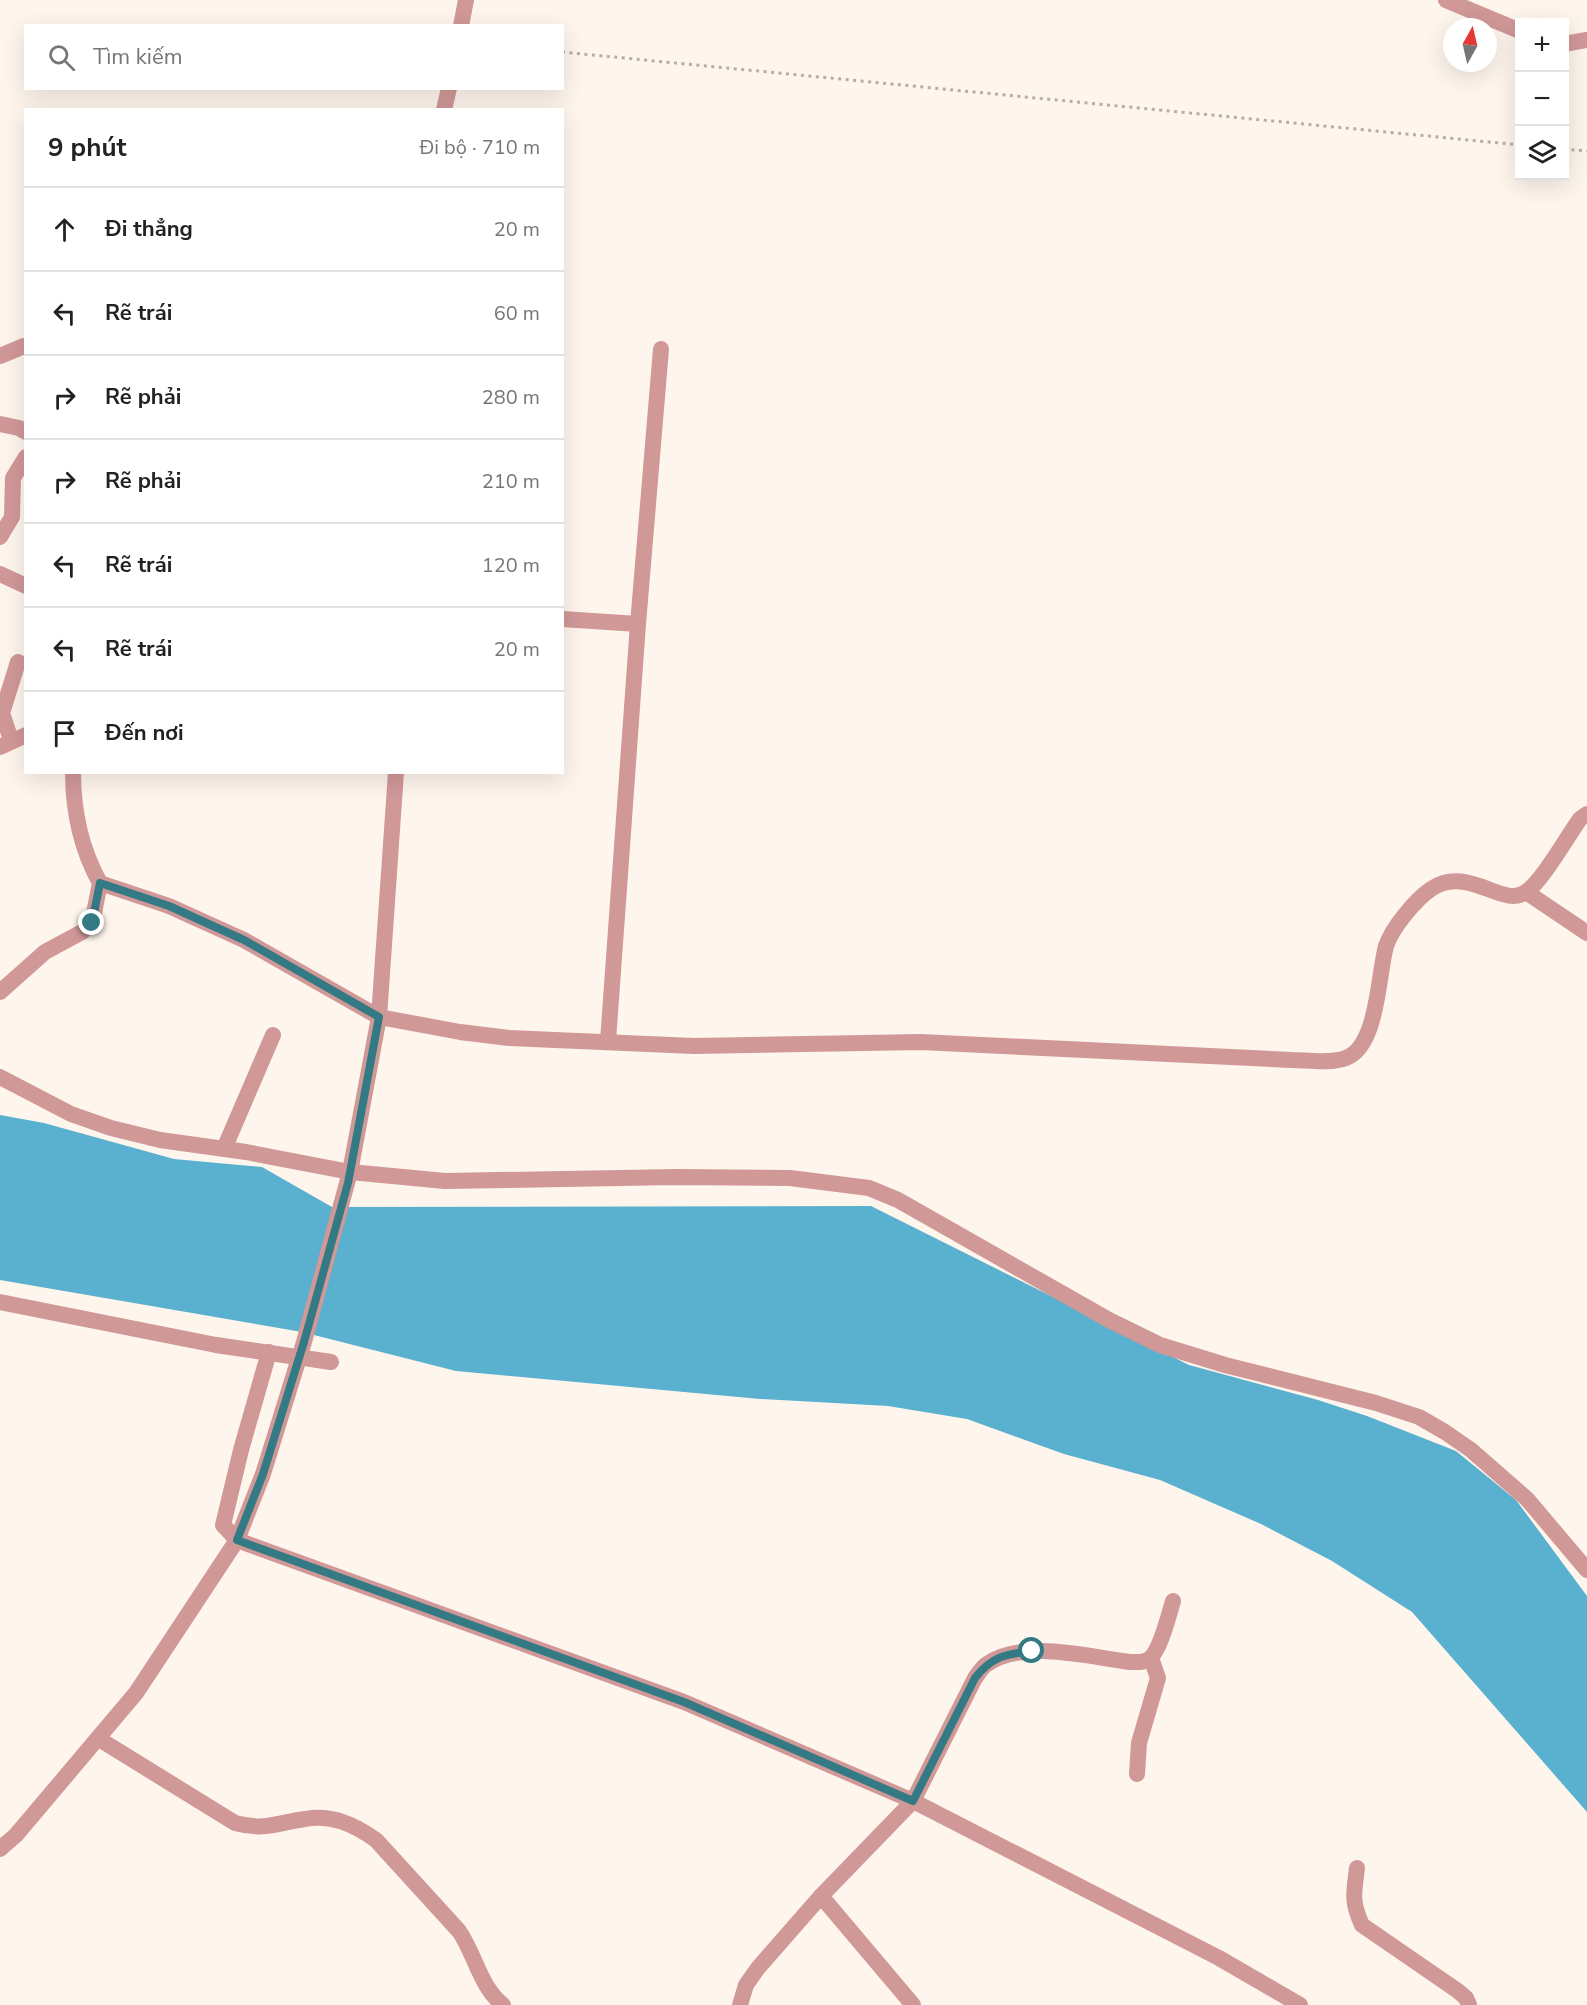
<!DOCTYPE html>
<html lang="vi">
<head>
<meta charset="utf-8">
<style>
  :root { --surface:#fff; --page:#f6f6f6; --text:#222; --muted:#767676; --line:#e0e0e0 }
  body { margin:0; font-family:"Nunito Sans",sans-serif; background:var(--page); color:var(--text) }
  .controls { position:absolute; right:18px; top:18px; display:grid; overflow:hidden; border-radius:0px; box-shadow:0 6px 24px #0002 }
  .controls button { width:54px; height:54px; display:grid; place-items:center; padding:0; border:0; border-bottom:2px solid var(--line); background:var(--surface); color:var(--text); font:30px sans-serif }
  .compass { position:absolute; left:1443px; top:18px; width:54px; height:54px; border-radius:50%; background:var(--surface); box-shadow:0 6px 24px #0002; rotate:8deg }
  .stop { position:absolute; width:18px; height:18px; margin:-14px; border:4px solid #337a84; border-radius:50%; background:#fff }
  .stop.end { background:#337a84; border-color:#fff; box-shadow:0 2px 6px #0008 }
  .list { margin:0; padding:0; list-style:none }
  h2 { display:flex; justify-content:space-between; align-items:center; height:78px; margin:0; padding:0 24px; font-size:26px }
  h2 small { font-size:20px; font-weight:400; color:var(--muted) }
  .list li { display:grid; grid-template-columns:39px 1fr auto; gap:18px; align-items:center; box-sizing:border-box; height:84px; padding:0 24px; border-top:2px solid var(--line) }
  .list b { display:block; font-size:22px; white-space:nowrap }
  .list em { font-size:20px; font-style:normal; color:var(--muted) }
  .icon { flex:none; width:33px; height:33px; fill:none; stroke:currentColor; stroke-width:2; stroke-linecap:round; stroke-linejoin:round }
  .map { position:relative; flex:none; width:1587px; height:2005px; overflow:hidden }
  .search { position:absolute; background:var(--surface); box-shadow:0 6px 24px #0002; left:24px; top:24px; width:540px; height:66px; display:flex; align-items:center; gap:15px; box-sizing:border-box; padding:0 21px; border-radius:0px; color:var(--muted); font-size:22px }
  .panel { position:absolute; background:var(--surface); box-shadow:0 6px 24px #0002; left:24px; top:108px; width:540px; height:666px; border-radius:0px }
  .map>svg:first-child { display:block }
</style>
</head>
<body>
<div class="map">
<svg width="1587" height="2005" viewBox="0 0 1587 2005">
  <rect width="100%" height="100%" fill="#fef5ed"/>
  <path fill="#5ab0cf" d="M 0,1115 L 44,1123 L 174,1159 L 262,1167 L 332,1207 L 871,1206 L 1189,1365 L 1318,1400 L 1367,1416 L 1456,1451 L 1516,1500 L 1587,1596 L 1587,1812 L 1412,1612 L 1332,1561 L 1261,1524 L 1160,1480 L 1064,1454 L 967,1419 L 888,1406 L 760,1399 L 456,1371 L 302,1332 L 0,1280 Z"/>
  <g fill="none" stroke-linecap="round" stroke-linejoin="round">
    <g stroke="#b6aea6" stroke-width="3" stroke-dasharray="3 4.5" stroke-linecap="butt">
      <path d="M 562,52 L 1520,145"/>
      <path d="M 1564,149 L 1587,151"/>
    </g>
    <g stroke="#d19898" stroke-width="16">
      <path d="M 1446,0 L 1520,31"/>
      <path d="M 461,26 L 466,0"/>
      <path d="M 1564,44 L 1587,40"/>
      <path d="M 444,110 L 449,88"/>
      <path d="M 0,356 L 24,346"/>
      <path d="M 0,424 L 19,428 L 26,432"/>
      <path d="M 0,537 L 12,517 L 13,478 L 26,457"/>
      <path d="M 0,574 L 26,586"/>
      <path d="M 562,619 L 638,624"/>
      <path d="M 11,740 L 2,713 L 18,662"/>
      <path d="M 0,747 L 26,735"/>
      <path d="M 73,772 C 73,811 81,849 100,883 L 169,906 L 244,940 L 379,1017 L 460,1032 L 509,1038 L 694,1046 L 921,1042 L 1291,1060 C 1307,1060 1330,1064 1346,1058 C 1378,1046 1378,975 1386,946 C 1392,928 1415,900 1431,889 C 1468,864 1503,909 1526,892 C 1543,880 1567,837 1580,819 L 1587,814"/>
      <path d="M 1526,892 L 1587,933"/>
      <path d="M 0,992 L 45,952 L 82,932 L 92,923 L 100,883"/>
      <path d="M 608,1041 L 638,624 L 661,349"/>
      <path d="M 0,1077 L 71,1114 L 111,1128 L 160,1140 L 246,1152 L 350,1172 L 445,1181 L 676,1177 L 790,1178 L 869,1188 L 898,1200 L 1109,1320 L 1160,1345 L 1225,1365 L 1376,1403 L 1419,1417 L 1445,1432 L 1471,1450 L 1527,1499 L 1587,1570"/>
      <path d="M 224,1149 L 273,1035"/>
      <path d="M 0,1302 L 216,1345 L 331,1362"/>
      <path d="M 269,1352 L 241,1450 L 223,1525 L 237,1540 L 684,1702 L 913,1801 L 1219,1958 L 1300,2005"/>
      <path d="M 99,1739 L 235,1823 C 266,1831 276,1823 305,1819 C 332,1814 355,1825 376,1840 L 459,1931 C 475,1954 480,1987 503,2005"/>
      <path d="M 1137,1774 L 1139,1743 L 1158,1678 L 1151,1658"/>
      <path d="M 0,1849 L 16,1835 L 136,1693 L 237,1540 L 263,1474 L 304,1342 L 350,1172 L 379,1017 L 396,772"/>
      <path d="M 1357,1868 C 1354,1893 1351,1901 1362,1925 L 1458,1991 L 1466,1998 L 1469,2005"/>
      <path d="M 821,1896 L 913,2005"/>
      <path d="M 740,2005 L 746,1985 L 758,1968 L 821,1896 L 913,1801 L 975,1678 C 979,1673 982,1667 987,1664 C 1022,1639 1090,1657 1130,1662 C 1137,1662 1144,1663 1149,1659 C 1160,1652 1169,1614 1173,1601"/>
    </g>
  </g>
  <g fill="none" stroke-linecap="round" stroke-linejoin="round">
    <path stroke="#337a84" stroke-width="8" d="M 92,923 L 100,883 L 169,906 L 244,940 L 379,1017 L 348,1183 L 304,1342 L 263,1474 L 237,1540 L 684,1702 L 913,1801 L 975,1678 C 992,1656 1006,1654 1032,1651"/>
  </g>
</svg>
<div class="controls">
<button>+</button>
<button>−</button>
<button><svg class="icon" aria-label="layers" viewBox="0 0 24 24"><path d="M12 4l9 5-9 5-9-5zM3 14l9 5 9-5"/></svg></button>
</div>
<svg class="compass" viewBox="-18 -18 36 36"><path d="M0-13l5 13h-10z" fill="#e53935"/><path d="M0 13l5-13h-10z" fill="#767676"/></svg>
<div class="stop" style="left:1032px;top:1651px"></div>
<div class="stop end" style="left:92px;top:923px"></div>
<div class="search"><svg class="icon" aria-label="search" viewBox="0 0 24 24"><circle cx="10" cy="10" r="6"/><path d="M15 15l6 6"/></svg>Tìm kiếm</div>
<section class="panel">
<h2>9 phút<small>Đi bộ · 710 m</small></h2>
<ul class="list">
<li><svg class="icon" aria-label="ahead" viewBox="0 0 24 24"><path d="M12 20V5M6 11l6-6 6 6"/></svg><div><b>Đi thẳng</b></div><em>20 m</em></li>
<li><svg class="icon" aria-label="left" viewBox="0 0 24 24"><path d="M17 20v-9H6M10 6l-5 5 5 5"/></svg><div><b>Rẽ trái</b></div><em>60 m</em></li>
<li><svg class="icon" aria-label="right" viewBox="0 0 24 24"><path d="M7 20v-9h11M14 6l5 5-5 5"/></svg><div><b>Rẽ phải</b></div><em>280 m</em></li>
<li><svg class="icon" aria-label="right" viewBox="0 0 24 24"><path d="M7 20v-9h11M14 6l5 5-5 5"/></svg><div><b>Rẽ phải</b></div><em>210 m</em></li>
<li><svg class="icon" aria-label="left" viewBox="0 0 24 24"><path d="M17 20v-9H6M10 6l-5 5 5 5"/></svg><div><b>Rẽ trái</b></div><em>120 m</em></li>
<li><svg class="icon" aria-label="left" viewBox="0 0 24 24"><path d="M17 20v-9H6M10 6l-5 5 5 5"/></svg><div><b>Rẽ trái</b></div><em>20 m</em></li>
<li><svg class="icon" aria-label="arrive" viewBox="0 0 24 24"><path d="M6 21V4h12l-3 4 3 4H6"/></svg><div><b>Đến nơi</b></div></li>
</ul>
</section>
</div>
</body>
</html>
